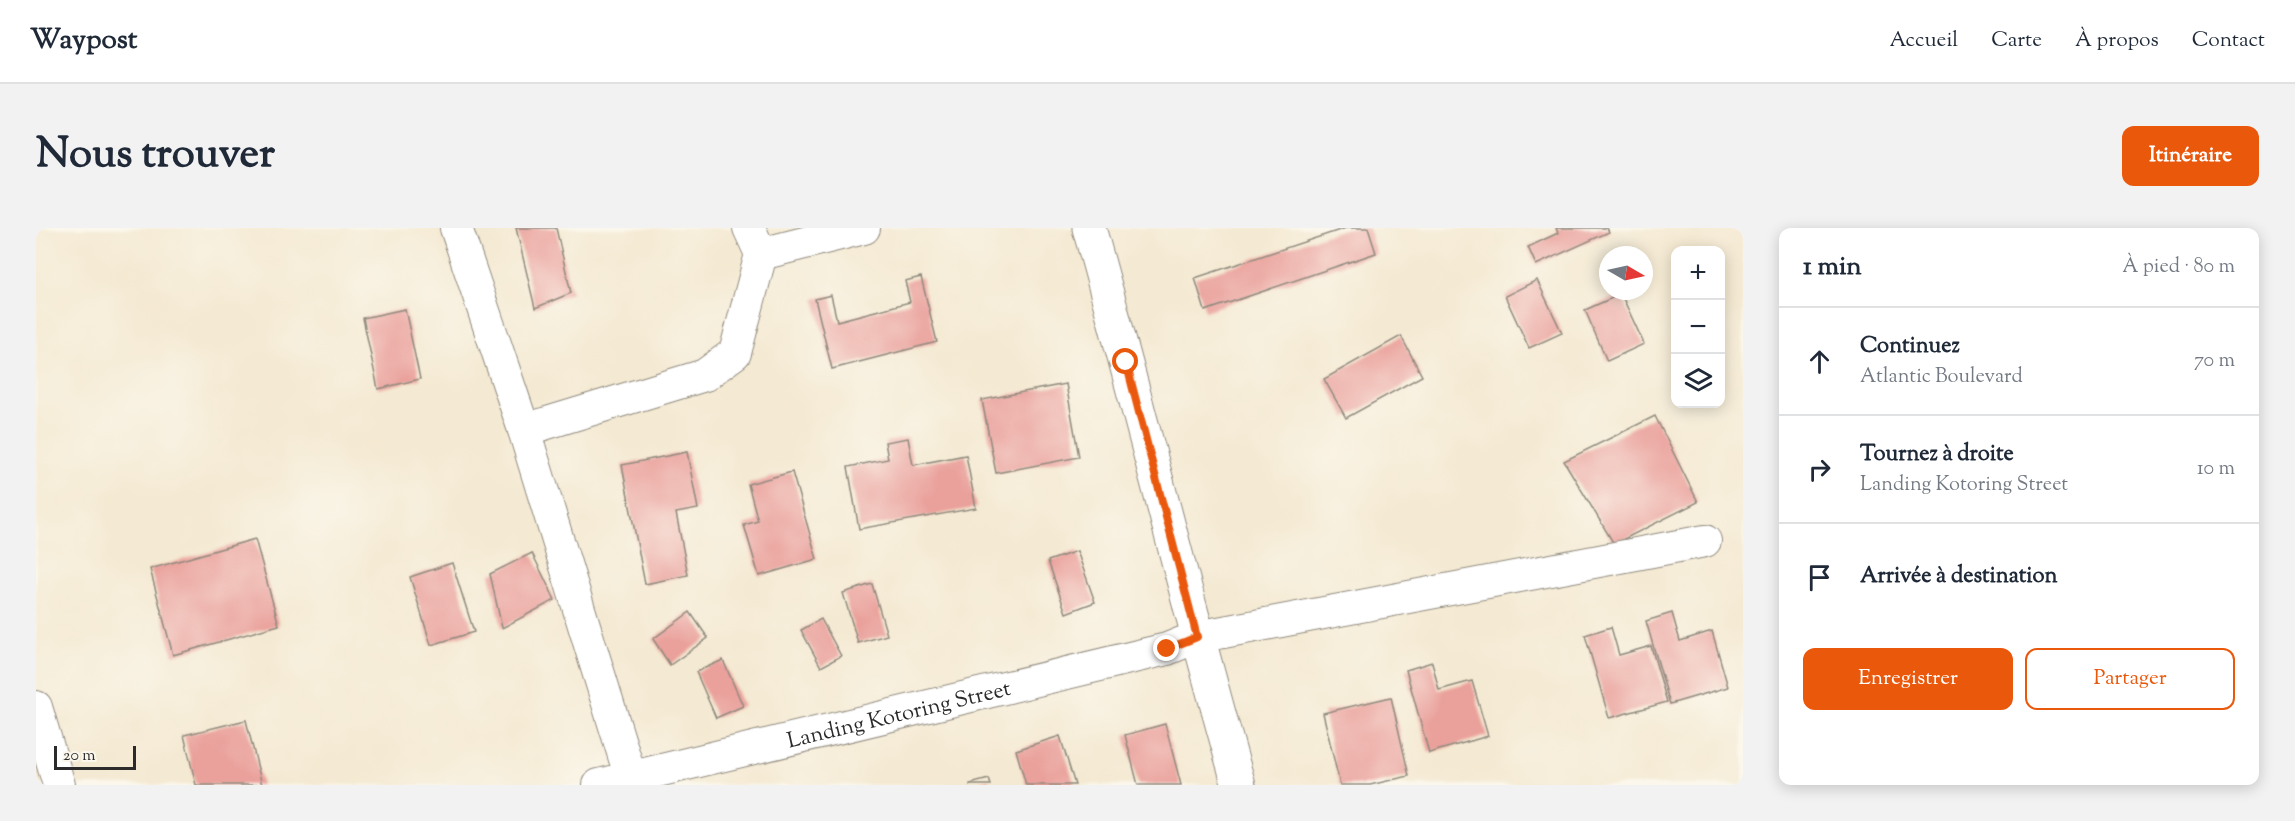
<!DOCTYPE html>
<html lang="fr">
<head>
<meta charset="utf-8">
<style>
  :root { --surface:#fff; --page:#f2f2f3; --text:#1f2937; --muted:#747a83; --line:#e0e1e3; --accent:#ea580c }
  body { margin:0; font-family:"Sorts Mill Goudy",serif; background:var(--page); color:var(--text) }
  .controls { position:absolute; right:18px; top:18px; display:grid; overflow:hidden; border-radius:12px; box-shadow:0 3px 15px #0003 }
  .controls button { width:54px; height:54px; display:grid; place-items:center; padding:0; border:0; border-bottom:2px solid var(--line); background:var(--surface); color:var(--text); font:30px sans-serif }
  .compass { position:absolute; left:1563px; top:18px; width:54px; height:54px; border-radius:50%; background:var(--surface); box-shadow:0 3px 15px #0003; rotate:99deg }
  .scale { position:absolute; left:18px; bottom:15px; width:82px; box-sizing:border-box; padding-left:6px; border:3px solid #2b2b2b; border-top:0; font-size:16px; line-height:21px; white-space:nowrap; color:#2b2b2b; -webkit-text-stroke:4px #fbf7ec; paint-order:stroke }
  .stop { position:absolute; width:18px; height:18px; margin:-14px; border:4px solid #ea580c; border-radius:50%; background:#fff }
  .stop.end { background:#ea580c; border-color:#fff; box-shadow:0 2px 6px #0008 }
  .list { margin:0; padding:0; list-style:none }
  h2 { display:flex; justify-content:space-between; align-items:center; height:78px; margin:0; padding:0 24px; font-size:26px }
  h2 small { font-size:20px; font-weight:400; color:var(--muted) }
  .list li { display:grid; grid-template-columns:39px 1fr auto; gap:18px; align-items:center; box-sizing:border-box; height:108px; padding:0 24px; border-top:2px solid var(--line) }
  .list b { display:block; font-size:22px; white-space:nowrap }
  .list p { margin:0; font-size:20px; white-space:nowrap; color:var(--muted) }
  .list em { font-size:20px; font-style:normal; color:var(--muted) }
  .actions { display:flex; gap:12px; padding:18px 24px }
  .actions a { flex:1; padding:14px 0; border:2px solid var(--accent); border-radius:12px; text-align:center; font-size:21px; color:var(--accent) }
  .actions .main { background:var(--accent); color:#fff }
  .icon { flex:none; width:33px; height:33px; fill:none; stroke:currentColor; stroke-width:2; stroke-linecap:round; stroke-linejoin:round }
  .map { position:relative; flex:none; width:1707px; height:557px; overflow:hidden; border-radius:12px }
  header { display:flex; align-items:center; gap:36px; box-sizing:border-box; height:84px; padding:0 30px; background:var(--surface); border-bottom:2px solid var(--line) }
  header strong { font-size:28px }
  nav { display:flex; gap:33px; margin-inline-start:auto; font-size:21px }
  .intro { display:flex; align-items:center; justify-content:space-between; box-sizing:border-box; height:144px; padding:0 36px }
  h1 { margin:0; font-size:42px }
  .button { padding:15px 27px; border-radius:12px; background:var(--accent); color:#fff; font-size:21px; font-weight:700 }
  main { display:flex; gap:36px; padding:0 36px }
  aside { flex:1; background:var(--surface); border-radius:12px; box-shadow:0 3px 15px #0003 }
  .map>svg:first-child { display:block }
</style>
</head>
<body>
<header>
<strong>Waypost</strong>
<nav><a>Accueil</a><a>Carte</a><a>À propos</a><a>Contact</a></nav>
</header>
<div class="intro"><h1>Nous trouver</h1><a class="button">Itinéraire</a></div>
<main>
<div class="map">
<svg width="1707" height="557" viewBox="0 0 1707 557">
  <rect width="100%" height="100%" fill="#fbf7ec"/>
  <filter id="ink" filterUnits="userSpaceOnUse"><feTurbulence type="fractalNoise" baseFrequency=".0167" numOctaves="2"/><feDisplacementMap in="SourceGraphic" scale="12" xChannelSelector="R" yChannelSelector="G"/><feConvolveMatrix kernelMatrix="1 2 1 2 8 2 1 2 1" color-interpolation-filters="sRGB"/></filter>
  <filter id="wash" filterUnits="userSpaceOnUse"><feTurbulence type="fractalNoise" baseFrequency=".008" numOctaves="4" result="noise"/><feDisplacementMap in="SourceGraphic" scale="24" xChannelSelector="R" yChannelSelector="G"/><feGaussianBlur stdDeviation="1.35" result="paint"/><feColorMatrix in="noise" values="0 0 0 0 0 0 0 0 0 0 0 0 0 0 0 0 0 1.4 0 .05"/><feComposite in="paint" operator="in"/></filter>
  <g filter="url(#wash)">
    <rect width="100%" height="100%" fill="#f4e9d2"/>
    <g id="blocks">
      <g fill="#eaa09b">
        <path d="M 480,0 L 520,0 L 535,65 L 499,80 Z"/>
        <path d="M 1310,0 L 1332,0 L 1340,25 L 1169,83 L 1159,50 Z"/>
        <path d="M 1520,0 L 1571,0 L 1573,4 L 1500,37 L 1492,19 L 1522,5 Z"/>
        <path d="M 885,49 L 901,114 L 796,141 L 779,71 L 795,67 L 801,93 L 874,74 L 869,53 Z"/>
        <path d="M 1501,52 L 1526,105 L 1493,120 L 1469,68 Z"/>
        <path d="M 1585,66 L 1608,116 L 1571,133 L 1549,82 Z"/>
        <path d="M 369,81 L 384,151 L 342,161 L 327,90 Z"/>
        <path d="M 1365,108 L 1386,148 L 1310,190 L 1288,151 Z"/>
        <path d="M 1030,156 L 1043,229 L 960,245 L 946,172 Z"/>
        <path d="M 1619,188 L 1662,274 L 1578,316 L 1528,233 Z"/>
        <path d="M 872,210 L 877,237 L 930,227 L 940,280 L 823,301 L 812,239 L 852,231 L 849,214 Z"/>
        <path d="M 651,224 L 662,281 L 640,285 L 652,347 L 609,356 L 586,237 Z"/>
        <path d="M 756,244 L 781,331 L 723,348 L 708,297 L 722,293 L 712,256 Z"/>
        <path d="M 219,311 L 243,397 L 137,427 L 114,341 Z"/>
        <path d="M 1041,323 L 1059,374 L 1030,385 L 1012,333 Z"/>
        <path d="M 496,325 L 519,372 L 466,400 L 454,346 Z"/>
        <path d="M 416,335 L 438,404 L 395,417 L 374,349 Z"/>
        <path d="M 836,356 L 851,407 L 822,415 L 807,365 Z"/>
        <path d="M 654,384 L 672,410 L 634,437 L 617,411 Z"/>
        <path d="M 1636,385 L 1644,413 L 1676,403 L 1692,459 L 1634,476 L 1610,393 Z"/>
        <path d="M 785,391 L 805,428 L 785,439 L 765,402 Z"/>
        <path d="M 1575,399 L 1583,427 L 1615,418 L 1631,474 L 1573,490 L 1549,407 Z"/>
        <path d="M 687,432 L 707,478 L 680,490 L 660,444 Z"/>
        <path d="M 1396,434 L 1403,462 L 1436,453 L 1452,508 L 1393,525 L 1370,442 Z"/>
        <path d="M 1355,469 L 1373,548 L 1334,557 L 1304,557 L 1287,485 Z"/>
        <path d="M 210,492 L 226,557 L 160,557 L 148,507 Z"/>
        <path d="M 1129,496 L 1145,557 L 1102,557 L 1089,507 Z"/>
        <path d="M 1024,508 L 1039,557 L 990,557 L 980,522 Z"/>
        <path d="M 953,551 L 955,557 L 934,557 L 934,556 Z"/>
      </g>
    </g>
  </g>
  <g filter="url(#ink)">
    <use href="#blocks" fill-opacity="0" stroke="#908a7e" stroke-width="1.5"/>
    <g fill="none" stroke-linecap="round" stroke-linejoin="round">
      <defs>
        <g id="minor">
          <path d="M 420,0 L 488,202 L 597,557"/>
          <path d="M 725,26 L 828,0"/>
          <path d="M 488,202 L 669,147 L 699,125 L 725,26 L 713,0"/>
          <path d="M 0,479 L 23,557"/>
          <path id="s1" d="M 563,557 L 1131,421 L 1161,409 L 1669,313"/>
        </g>
        <path id="tertiary" d="M 1053,0 C 1105,185 1150,372 1203,557"/>
      </defs>
      <use href="#minor" stroke="#908a7e" stroke-width="34"/>
      <use href="#tertiary" stroke="#908a7e" stroke-width="35"/>
      <use href="#minor" stroke="#fff" stroke-width="32"/>
      <use href="#tertiary" stroke="#fff" stroke-width="33"/>
    </g>
  </g>
  <g fill="none" stroke-linecap="round" stroke-linejoin="round" filter="url(#ink)">
    <path stroke="#ea580c" stroke-width="8" d="M 1090,134 L 1161,409 L 1131,421"/>
  </g>
  <g text-anchor="middle" stroke-width="5" stroke-linejoin="round" paint-order="stroke">
    <g font-size="22" fill="#2b2b2b" stroke="#fbf7ec">
      <text dy="8" stroke="none"><textPath href="#s1" startOffset="308">Landing Kotoring Street</textPath></text>
    </g>
  </g>
</svg>
<div class="controls">
<button>+</button>
<button>−</button>
<button><svg class="icon" aria-label="layers" viewBox="0 0 24 24"><path d="M12 4l9 5-9 5-9-5zM3 14l9 5 9-5"/></svg></button>
</div>
<svg class="compass" viewBox="-18 -18 36 36"><path d="M0-13l5 13h-10z" fill="#e53935"/><path d="M0 13l5-13h-10z" fill="#747a83"/></svg>
<div class="scale">20 m</div>
<div class="stop" style="left:1090px;top:134px"></div>
<div class="stop end" style="left:1131px;top:421px"></div>
</div>
<aside>
<h2>1 min<small>À pied · 80 m</small></h2>
<ul class="list">
<li><svg class="icon" aria-label="ahead" viewBox="0 0 24 24"><path d="M12 20V5M6 11l6-6 6 6"/></svg><div><b>Continuez</b><p>Atlantic Boulevard</p></div><em>70 m</em></li>
<li><svg class="icon" aria-label="right" viewBox="0 0 24 24"><path d="M7 20v-9h11M14 6l5 5-5 5"/></svg><div><b>Tournez à droite</b><p>Landing Kotoring Street</p></div><em>10 m</em></li>
<li><svg class="icon" aria-label="arrive" viewBox="0 0 24 24"><path d="M6 21V4h12l-3 4 3 4H6"/></svg><div><b>Arrivée à destination</b></div></li>
</ul>
<div class="actions"><a class="main">Enregistrer</a><a>Partager</a></div>
</aside>
</main>
</body>
</html>
